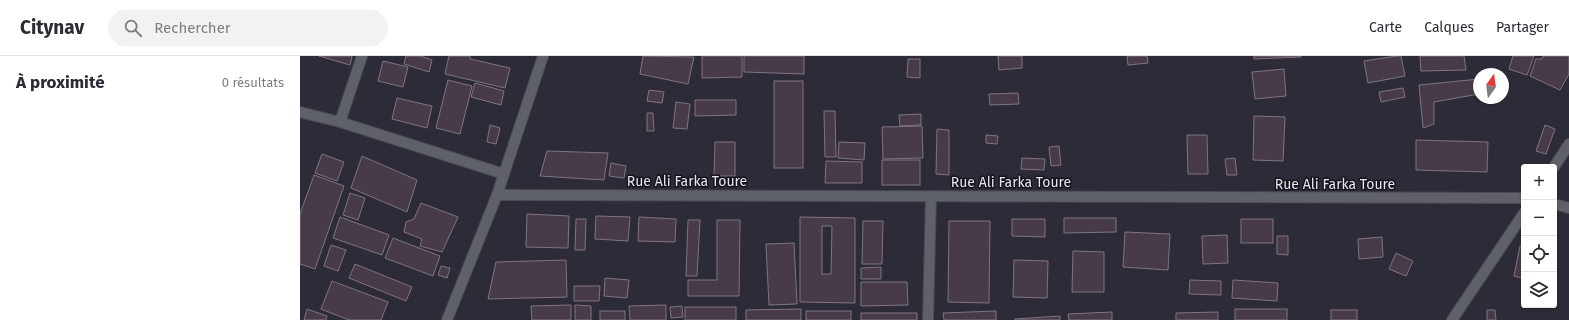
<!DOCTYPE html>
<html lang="fr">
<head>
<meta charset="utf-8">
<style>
  :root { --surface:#fff; --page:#f2f2f3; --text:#2b2b33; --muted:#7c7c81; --line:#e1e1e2 }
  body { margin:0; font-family:"Fira Sans",sans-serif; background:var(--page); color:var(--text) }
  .controls { position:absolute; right:12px; bottom:12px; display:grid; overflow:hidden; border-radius:4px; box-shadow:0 1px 3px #0004 }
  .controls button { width:36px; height:36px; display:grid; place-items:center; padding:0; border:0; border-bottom:1px solid var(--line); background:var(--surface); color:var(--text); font:20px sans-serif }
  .compass { position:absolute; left:1173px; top:12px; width:36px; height:36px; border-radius:50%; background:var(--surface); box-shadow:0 1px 3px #0004; rotate:14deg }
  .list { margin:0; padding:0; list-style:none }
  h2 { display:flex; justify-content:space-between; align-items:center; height:52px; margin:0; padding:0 16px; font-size:17px }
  h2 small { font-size:13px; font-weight:400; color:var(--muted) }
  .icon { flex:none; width:22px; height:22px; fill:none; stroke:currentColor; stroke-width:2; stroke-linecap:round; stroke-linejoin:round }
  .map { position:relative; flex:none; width:1269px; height:264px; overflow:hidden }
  header { display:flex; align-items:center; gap:24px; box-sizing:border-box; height:56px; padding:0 20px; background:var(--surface); border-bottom:1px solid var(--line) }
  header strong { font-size:19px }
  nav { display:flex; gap:22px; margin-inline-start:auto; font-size:14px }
  .search { width:280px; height:36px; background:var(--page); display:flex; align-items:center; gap:10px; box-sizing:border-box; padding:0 14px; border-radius:22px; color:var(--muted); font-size:15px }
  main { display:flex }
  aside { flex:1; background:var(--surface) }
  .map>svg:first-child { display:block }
</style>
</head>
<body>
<header>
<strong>Citynav</strong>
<div class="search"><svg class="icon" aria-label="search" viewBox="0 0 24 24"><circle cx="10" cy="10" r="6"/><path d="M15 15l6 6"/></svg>Rechercher</div>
<nav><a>Carte</a><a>Calques</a><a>Partager</a></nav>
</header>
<main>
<aside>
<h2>À proximité<small>0 résultats</small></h2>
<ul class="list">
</ul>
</aside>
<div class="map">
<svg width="1269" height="264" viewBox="0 0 1269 264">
  <rect width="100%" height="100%" fill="#2d2b38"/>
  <g fill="#463b47" stroke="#807480" fill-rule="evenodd">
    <path d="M 19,0 L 52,0 L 50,9 Z"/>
    <path d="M 106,0 L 120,0 L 132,4 L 129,16 L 104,8 Z"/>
    <path d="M 149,0 L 170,0 L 170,3 L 210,12 L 205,32 L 145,18 Z"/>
    <path d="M 343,0 L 394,1 L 388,28 L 340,18 Z"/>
    <path d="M 402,0 L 442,0 L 442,21 L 402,22 Z"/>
    <path d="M 444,0 L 504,0 L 504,18 L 444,16 Z"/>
    <path d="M 698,0 L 722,0 L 722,12 L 699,14 Z"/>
    <path d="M 827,0 L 847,0 L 848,7 L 828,9 Z"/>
    <path d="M 954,0 L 1001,0 L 1001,1 L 954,3 Z"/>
    <path d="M 1096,0 L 1101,0 L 1105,20 L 1068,27 L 1064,5 Z"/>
    <path d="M 1120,0 L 1164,0 L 1166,14 L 1121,15 Z"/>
    <path d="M 1213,0 L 1234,0 L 1227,19 L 1209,13 Z"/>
    <path d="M 1243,0 L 1269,0 L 1269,18 L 1260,34 L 1230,20 L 1236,3 L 1242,3 Z"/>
    <path d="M 608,3 L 620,3 L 620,22 L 607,21 Z"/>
    <path d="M 83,5 L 108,11 L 103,31 L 78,25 Z"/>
    <path d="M 984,13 L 986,40 L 955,43 L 952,16 Z"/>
    <path d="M 1179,23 L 1179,38 L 1134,46 L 1134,68 L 1123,72 L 1119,29 Z"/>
    <path d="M 148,24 L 172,30 L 160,78 L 136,72 Z"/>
    <rect x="474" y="25" width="29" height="87"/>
    <path d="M 175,27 L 204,35 L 201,49 L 171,41 Z"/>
    <path d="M 1103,32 L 1105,41 L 1081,46 L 1079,36 Z"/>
    <path d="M 349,34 L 364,36 L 362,47 L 347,45 Z"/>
    <path d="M 718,37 L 719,48 L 690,49 L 689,38 Z"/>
    <path d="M 97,42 L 132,50 L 127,72 L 92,63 Z"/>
    <path d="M 395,44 L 436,44 L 436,59 L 395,60 Z"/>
    <path d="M 376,46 L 390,48 L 387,73 L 373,72 Z"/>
    <path d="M 524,55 L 535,55 L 536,101 L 525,101 Z"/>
    <path d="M 347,57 L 353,57 L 354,75 L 347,75 Z"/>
    <path d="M 621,58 L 621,69 L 600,70 L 599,59 Z"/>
    <path d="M 954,60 L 985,61 L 983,105 L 953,104 Z"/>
    <path d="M 190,69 L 200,72 L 196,88 L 187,86 Z"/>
    <path d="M 1245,69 L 1255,73 L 1246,98 L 1236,95 Z"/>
    <path d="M 622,70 L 623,102 L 583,103 L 582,71 Z"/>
    <path d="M 637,73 L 649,74 L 649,119 L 636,118 Z"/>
    <path d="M 686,79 L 698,80 L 697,88 L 686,87 Z"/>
    <path d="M 887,79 L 907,79 L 908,118 L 888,118 Z"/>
    <path d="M 1116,84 L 1188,86 L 1187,116 L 1116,114 Z"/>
    <path d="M 415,86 L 435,86 L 435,120 L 414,120 Z"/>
    <path d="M 539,86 L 565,87 L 564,104 L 538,102 Z"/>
    <path d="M 759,90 L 761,109 L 751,110 L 749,91 Z"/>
    <path d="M 247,95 L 308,97 L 304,124 L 240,120 Z"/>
    <path d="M 22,98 L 44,106 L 37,125 L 15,117 Z"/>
    <path d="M 62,100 L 117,124 L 107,156 L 51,132 Z"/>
    <path d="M 722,102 L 745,103 L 744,114 L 721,113 Z"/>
    <path d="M 935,102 L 937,119 L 927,119 L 925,103 Z"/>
    <rect x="582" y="104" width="38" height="25"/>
    <path d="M 526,105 L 562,106 L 562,127 L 525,127 Z"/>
    <path d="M 311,107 L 326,110 L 324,122 L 309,120 Z"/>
    <path d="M 14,119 L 44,130 L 15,213 L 0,208 L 0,158 Z"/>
    <path d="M 50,137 L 65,142 L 58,164 L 43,159 Z"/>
    <path d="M 121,147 L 158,161 L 142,196 L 120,190 L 122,183 L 104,176 L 106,166 L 114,163 Z"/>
    <path d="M 227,158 L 269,160 L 268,192 L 226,191 Z"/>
    <path d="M 296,160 L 330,161 L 328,185 L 295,183 Z"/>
    <path d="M 40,161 L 89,179 L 82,199 L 33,182 Z"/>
    <path d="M 339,161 L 376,163 L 375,186 L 338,185 Z"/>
    <path d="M 500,161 L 555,162 L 555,247 L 500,246 ZM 522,170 L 532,170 L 531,218 L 522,218 Z"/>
    <path d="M 764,162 L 816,162 L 816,176 L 764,177 Z"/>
    <path d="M 276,163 L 286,163 L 285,194 L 275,194 Z"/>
    <path d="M 712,163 L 745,163 L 745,181 L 712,180 Z"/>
    <rect x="941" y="163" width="32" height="24"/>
    <path d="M 388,164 L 400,164 L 397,220 L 386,220 Z"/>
    <path d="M 417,164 L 440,164 L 439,240 L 388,240 L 388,224 L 417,224 Z"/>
    <path d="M 563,165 L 583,165 L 582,208 L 562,208 Z"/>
    <path d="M 649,165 L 690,165 L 689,247 L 648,246 Z"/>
    <path d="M 825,176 L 870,178 L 868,214 L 823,211 Z"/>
    <path d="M 927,179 L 928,207 L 903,208 L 902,180 Z"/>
    <path d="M 977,180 L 988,180 L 988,199 L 977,198 Z"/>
    <path d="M 1082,181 L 1083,201 L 1059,203 L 1058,183 Z"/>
    <path d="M 93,182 L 140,200 L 133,220 L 85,202 Z"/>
    <path d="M 494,187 L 497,248 L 469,249 L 466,188 Z"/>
    <path d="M 31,189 L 46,194 L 38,215 L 24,210 Z"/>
    <path d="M 1220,190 L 1224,191 L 1224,212 L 1222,222 L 1214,220 Z"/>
    <path d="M 773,195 L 804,196 L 804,236 L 772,236 Z"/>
    <path d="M 1096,197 L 1113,205 L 1106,220 L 1089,213 Z"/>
    <path d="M 266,204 L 267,241 L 188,243 L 196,206 Z"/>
    <path d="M 714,204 L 748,205 L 747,242 L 713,241 Z"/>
    <path d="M 55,208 L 112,231 L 106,245 L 49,222 Z"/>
    <path d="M 141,210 L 150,212 L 147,222 L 138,219 Z"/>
    <path d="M 581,211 L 581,223 L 561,223 L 561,212 Z"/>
    <path d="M 305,222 L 329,224 L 327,242 L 304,240 Z"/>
    <path d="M 890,224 L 921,225 L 921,239 L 889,238 Z"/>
    <path d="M 933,224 L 978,227 L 977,245 L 932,242 Z"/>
    <path d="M 32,225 L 88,246 L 81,264 L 49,264 L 21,253 Z"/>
    <path d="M 561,226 L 607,226 L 608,249 L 561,250 Z"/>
    <path d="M 274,230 L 300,230 L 299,245 L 274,245 Z"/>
    <path d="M 271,249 L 271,264 L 232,264 L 231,250 Z"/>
    <path d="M 275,249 L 291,250 L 291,264 L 275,264 Z"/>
    <path d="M 366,249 L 366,264 L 330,264 L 329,250 Z"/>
    <path d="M 382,250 L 383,261 L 371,262 L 370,251 Z"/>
    <rect x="385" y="251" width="51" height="13"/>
    <path d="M 7,253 L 27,260 L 26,264 L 4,264 Z"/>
    <path d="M 501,253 L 501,264 L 446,264 L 446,254 Z"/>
    <rect x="935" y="253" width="52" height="11"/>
    <rect x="1031" y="254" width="26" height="10"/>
    <path d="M 1187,254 L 1195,254 L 1196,264 L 1187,264 Z"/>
    <rect x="300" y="255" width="25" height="9"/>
    <rect x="506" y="255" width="45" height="9"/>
    <path d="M 696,255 L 696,264 L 644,264 L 643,257 Z"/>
    <path d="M 812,256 L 812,264 L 769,264 L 768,258 Z"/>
    <path d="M 918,256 L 918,264 L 876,264 L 876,257 Z"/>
    <rect x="561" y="257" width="56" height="7"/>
    <path d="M 760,260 L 760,264 L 715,264 L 715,263 Z"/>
  </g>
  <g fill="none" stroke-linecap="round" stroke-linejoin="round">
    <defs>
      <g id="minor">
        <path d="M 0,56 L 40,66 L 204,118"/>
        <path d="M 40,66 L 62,0"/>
        <path d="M 1254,111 L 1269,88"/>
        <path d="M 197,139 L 1224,142"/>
        <path d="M 1254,148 L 1269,152"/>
        <path d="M 147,264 L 197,139 L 243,0"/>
        <path d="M 628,264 L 631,140"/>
        <path d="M 1152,264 L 1224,157"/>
      </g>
    </defs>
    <use href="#minor" stroke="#4b4955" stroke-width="12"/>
    <use href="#minor" stroke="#5e6168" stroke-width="10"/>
  </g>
  <g text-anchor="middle" stroke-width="3" stroke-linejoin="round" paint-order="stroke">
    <g font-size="14" fill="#e7e6ef" stroke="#15141a">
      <text x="387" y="130">Rue Ali Farka Toure</text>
      <text x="711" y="131">Rue Ali Farka Toure</text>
      <text x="1035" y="133">Rue Ali Farka Toure</text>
    </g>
  </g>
</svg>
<div class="controls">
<button>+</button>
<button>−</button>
<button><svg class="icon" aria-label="locate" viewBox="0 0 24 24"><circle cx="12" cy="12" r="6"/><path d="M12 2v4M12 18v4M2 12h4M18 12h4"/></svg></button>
<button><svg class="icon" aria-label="layers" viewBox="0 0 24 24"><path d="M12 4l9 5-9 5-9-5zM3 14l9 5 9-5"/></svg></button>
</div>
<svg class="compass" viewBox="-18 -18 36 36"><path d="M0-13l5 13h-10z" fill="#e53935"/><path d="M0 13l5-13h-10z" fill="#7c7c81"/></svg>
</div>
</main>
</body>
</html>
